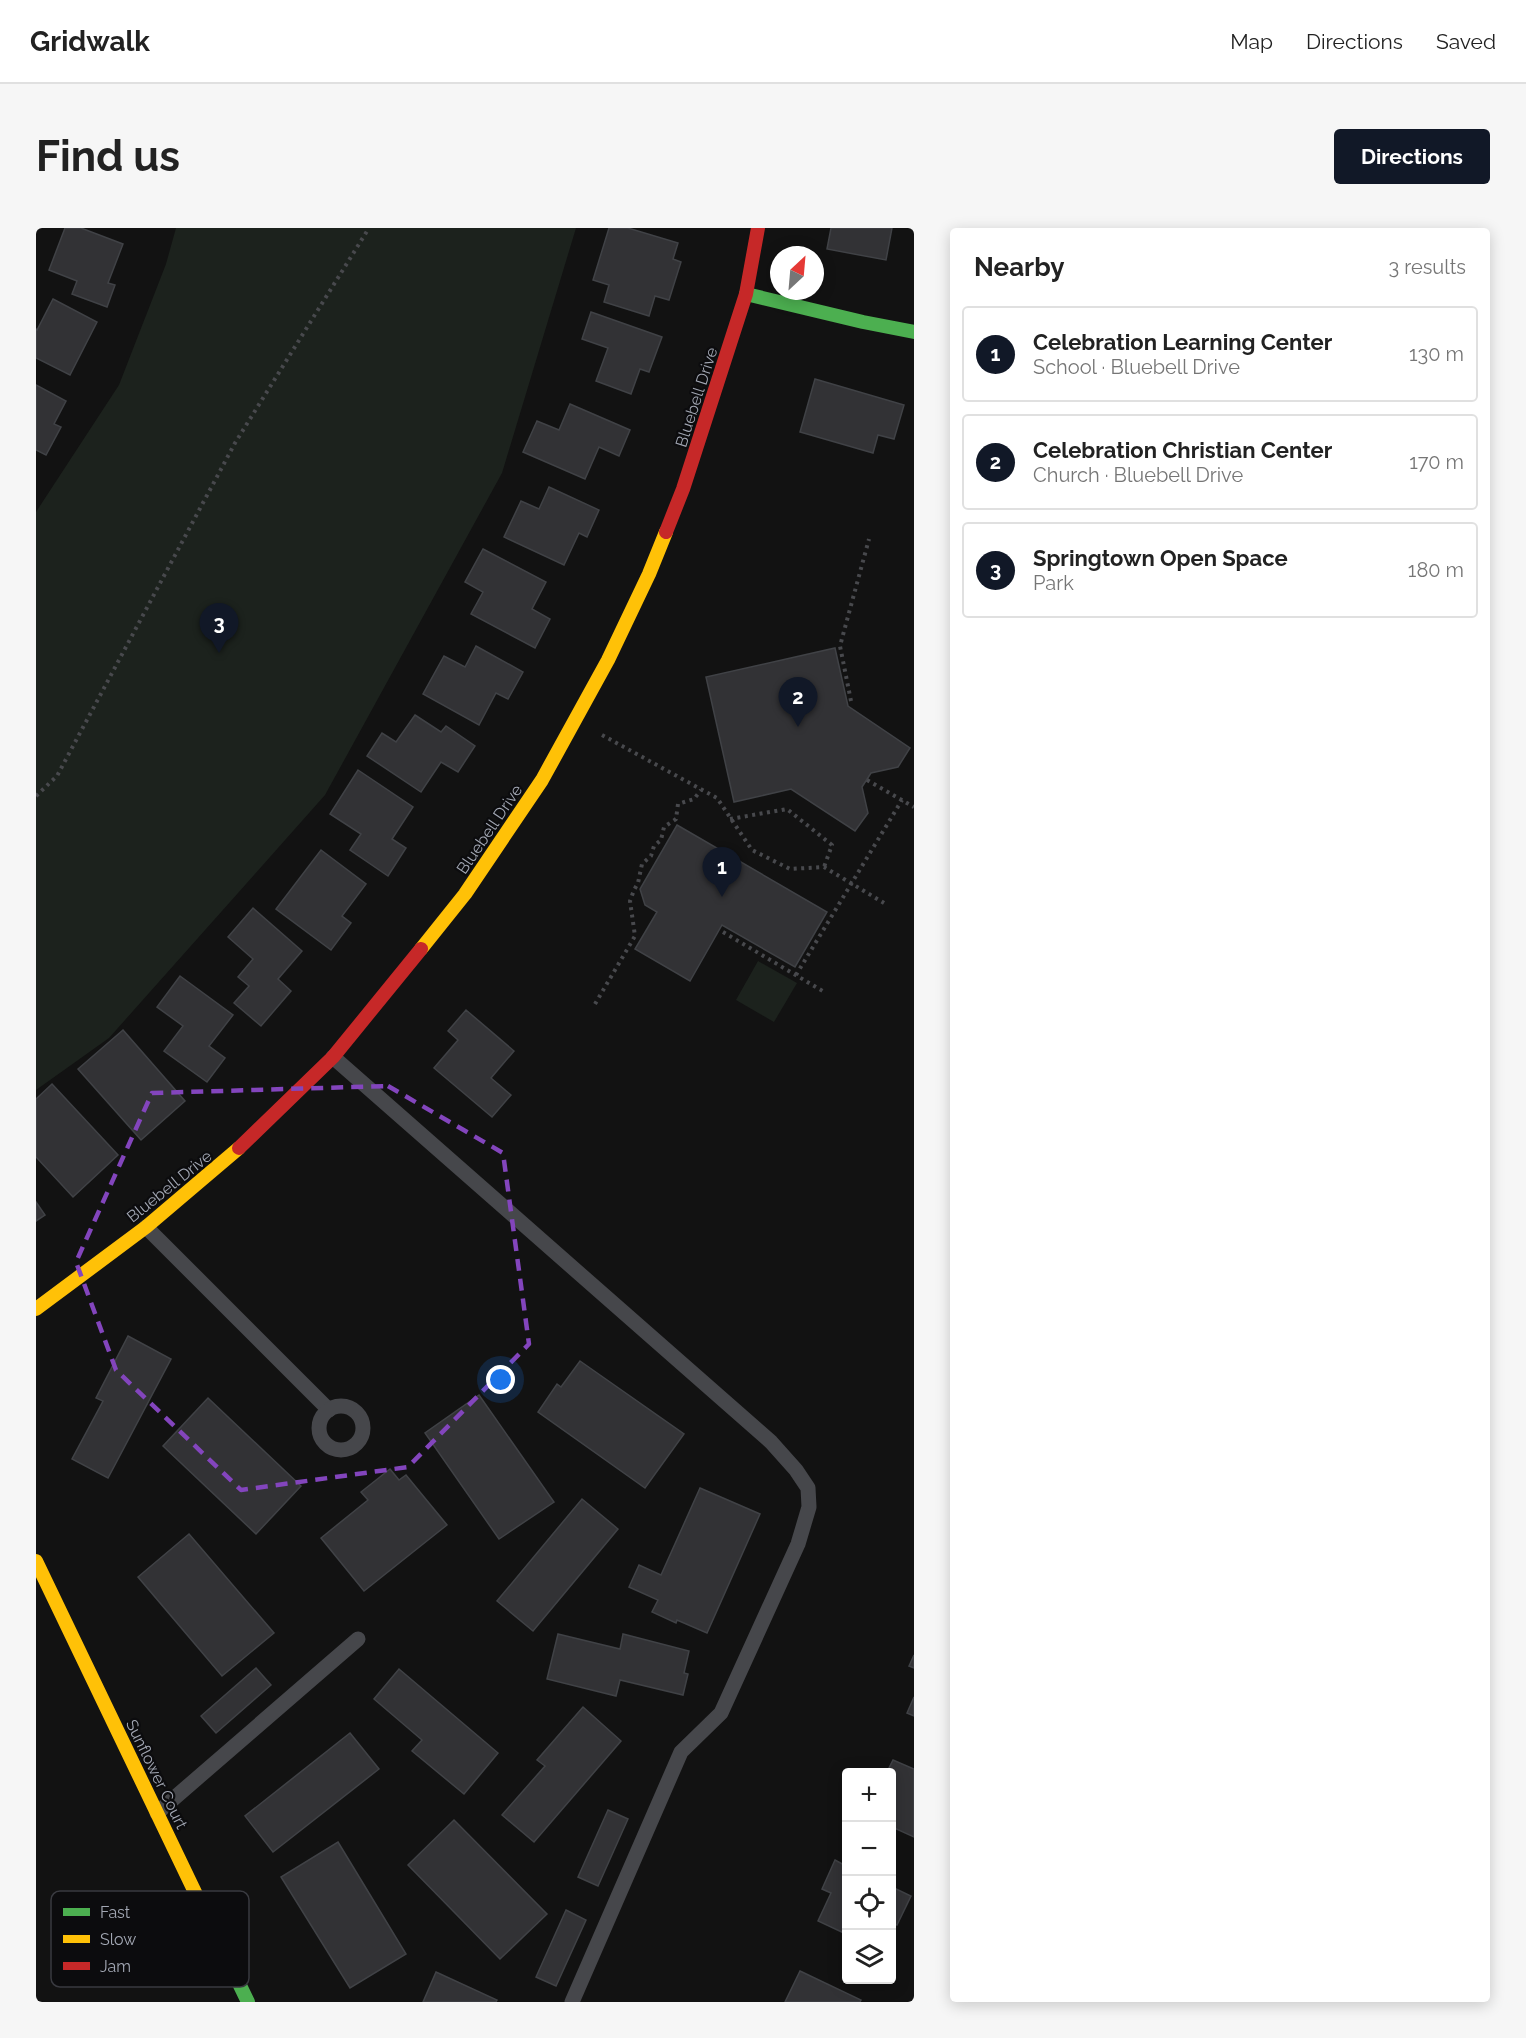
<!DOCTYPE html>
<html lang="en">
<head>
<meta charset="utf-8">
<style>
  :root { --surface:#fff; --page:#f6f6f6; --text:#222; --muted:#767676; --line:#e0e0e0; --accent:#111827 }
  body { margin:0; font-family:Raleway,sans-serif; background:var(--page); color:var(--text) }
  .controls { position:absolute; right:18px; bottom:18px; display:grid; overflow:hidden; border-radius:6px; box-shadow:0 3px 15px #0003 }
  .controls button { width:54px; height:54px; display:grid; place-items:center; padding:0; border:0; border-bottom:2px solid var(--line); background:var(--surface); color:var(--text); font:30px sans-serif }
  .compass { position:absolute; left:734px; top:18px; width:54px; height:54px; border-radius:50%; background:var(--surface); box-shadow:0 3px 15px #0003; rotate:26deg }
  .you { position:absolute; left:465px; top:1152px; width:21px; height:21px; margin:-15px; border:4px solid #fff; border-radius:50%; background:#1a73e8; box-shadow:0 0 0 9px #1a73e833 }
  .badge { display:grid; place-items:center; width:39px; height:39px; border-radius:50%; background:var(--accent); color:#fff; font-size:20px; font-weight:700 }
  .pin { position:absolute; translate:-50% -50px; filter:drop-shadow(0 2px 3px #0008) }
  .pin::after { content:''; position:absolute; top:32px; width:21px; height:18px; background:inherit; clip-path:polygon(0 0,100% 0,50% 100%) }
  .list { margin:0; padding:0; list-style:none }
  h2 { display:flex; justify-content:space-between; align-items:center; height:78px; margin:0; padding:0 24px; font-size:26px }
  h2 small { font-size:20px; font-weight:400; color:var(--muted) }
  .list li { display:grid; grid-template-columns:39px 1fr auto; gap:18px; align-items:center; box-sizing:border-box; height:96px; margin:0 12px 12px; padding:0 12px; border:2px solid var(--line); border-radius:6px }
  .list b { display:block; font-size:22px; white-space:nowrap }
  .list p { margin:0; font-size:20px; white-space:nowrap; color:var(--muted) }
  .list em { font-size:20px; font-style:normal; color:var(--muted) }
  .icon { flex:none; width:33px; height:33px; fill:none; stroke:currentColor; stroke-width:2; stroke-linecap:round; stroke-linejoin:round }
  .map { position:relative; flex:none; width:878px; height:1774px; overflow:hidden; border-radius:6px }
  header { display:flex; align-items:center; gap:36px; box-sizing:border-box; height:84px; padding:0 30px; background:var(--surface); border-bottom:2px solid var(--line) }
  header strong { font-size:28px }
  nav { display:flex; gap:33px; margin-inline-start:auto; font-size:21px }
  .intro { display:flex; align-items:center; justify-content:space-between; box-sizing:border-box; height:144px; padding:0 36px }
  h1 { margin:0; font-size:42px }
  .button { padding:15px 27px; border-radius:6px; background:var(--accent); color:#fff; font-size:21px; font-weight:700 }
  main { display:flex; gap:36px; padding:0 36px }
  aside { flex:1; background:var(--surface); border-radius:6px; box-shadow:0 3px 15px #0003 }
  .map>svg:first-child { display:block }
</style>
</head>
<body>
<header>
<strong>Gridwalk</strong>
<nav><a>Map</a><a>Directions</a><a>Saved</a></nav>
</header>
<div class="intro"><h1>Find us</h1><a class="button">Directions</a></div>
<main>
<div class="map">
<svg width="878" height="1774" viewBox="0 0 878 1774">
  <rect width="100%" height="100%" fill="#121212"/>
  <g fill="#1c221d">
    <path d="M 140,0 L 540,0 L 466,245 L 289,567 L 73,810 L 0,862 L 0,284 L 83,157 L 130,36 Z"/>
    <path d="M 722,733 L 761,755 L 738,794 L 700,772 Z"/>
  </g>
  <g fill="#323235" stroke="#404246" stroke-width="1.5">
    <path d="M 29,0 L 45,0 L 87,16 L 72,55 L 79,57 L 71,79 L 36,66 L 41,53 L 13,42 Z"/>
    <path d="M 573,0 L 592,0 L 642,15 L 637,31 L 645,34 L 633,72 L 619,68 L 613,88 L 568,74 L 573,57 L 557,52 Z"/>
    <path d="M 795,0 L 856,0 L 850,32 L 791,21 Z"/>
    <path d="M 17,71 L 61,94 L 34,147 L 0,130 L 0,101 L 1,102 Z"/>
    <path d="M 555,84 L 626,109 L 613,144 L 604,141 L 595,166 L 560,153 L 572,120 L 546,111 Z"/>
    <path d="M 779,151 L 868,177 L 858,211 L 842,207 L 837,225 L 764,204 Z"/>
    <path d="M 0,157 L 30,173 L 18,196 L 25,199 L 10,227 L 0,222 Z"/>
    <path d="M 534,176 L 594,202 L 583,228 L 563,219 L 549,251 L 487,224 L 501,193 L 523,202 Z"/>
    <path d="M 513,259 L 563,282 L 551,309 L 543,305 L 528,337 L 468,309 L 485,273 L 503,281 Z"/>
    <path d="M 447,321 L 510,354 L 496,381 L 514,391 L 499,420 L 435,386 L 447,364 L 429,354 Z"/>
    <path d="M 440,418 L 487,444 L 472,471 L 460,465 L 443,497 L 387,466 L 408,428 L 429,439 Z"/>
    <path d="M 799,420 L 812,478 L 874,520 L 862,539 L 835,545 L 826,559 L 832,585 L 819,603 L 755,561 L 698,574 L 670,449 Z"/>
    <path d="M 379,487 L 405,504 L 410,498 L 439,518 L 422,544 L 405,534 L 385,564 L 331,528 L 346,505 L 360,514 Z"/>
    <path d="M 322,542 L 377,579 L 356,611 L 370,620 L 352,648 L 314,622 L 325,606 L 294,586 Z"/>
    <path d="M 641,597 L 791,684 L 759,739 L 686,697 L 654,753 L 599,721 L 621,684 L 609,677 L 604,661 Z"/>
    <path d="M 285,622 L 330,656 L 306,688 L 315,695 L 295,722 L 240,681 Z"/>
    <path d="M 217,680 L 266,723 L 242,751 L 255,763 L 225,798 L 198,775 L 213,758 L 202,749 L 217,731 L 192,709 Z"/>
    <path d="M 144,748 L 197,787 L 173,818 L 189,830 L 171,854 L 128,823 L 147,798 L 121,779 Z"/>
    <path d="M 430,782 L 478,823 L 455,850 L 475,867 L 456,889 L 398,840 L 422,812 L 412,803 Z"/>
    <path d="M 87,802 L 149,873 L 105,912 L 42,841 Z"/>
    <path d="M 16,856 L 82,927 L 37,969 L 0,929 L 0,871 Z"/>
    <path d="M 0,974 L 9,987 L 0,993 Z"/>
    <path d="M 92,1108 L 135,1131 L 72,1250 L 36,1231 L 67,1173 L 60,1170 Z"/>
    <path d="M 544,1133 L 648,1206 L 609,1260 L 502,1184 L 521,1156 L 525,1159 Z"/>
    <path d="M 443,1167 L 518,1274 L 463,1311 L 389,1205 Z"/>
    <path d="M 172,1170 L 265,1258 L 220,1306 L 127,1218 Z"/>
    <path d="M 354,1241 L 363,1252 L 370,1247 L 411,1297 L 328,1363 L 285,1310 L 332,1272 L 325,1264 Z"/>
    <path d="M 664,1260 L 724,1286 L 671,1405 L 641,1392 L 640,1395 L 616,1384 L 622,1372 L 593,1359 L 603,1337 L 625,1347 Z"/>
    <path d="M 546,1271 L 582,1301 L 497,1403 L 461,1373 Z"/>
    <path d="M 153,1306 L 238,1405 L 186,1448 L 102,1349 Z"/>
    <path d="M 522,1406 L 584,1421 L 587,1406 L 653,1423 L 648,1445 L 652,1446 L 647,1467 L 584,1452 L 580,1468 L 511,1451 Z"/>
    <path d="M 878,1427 L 878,1440 L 873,1438 Z"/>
    <path d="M 220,1440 L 235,1457 L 180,1505 L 165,1488 Z"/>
    <path d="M 363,1441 L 462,1525 L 428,1566 L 376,1523 L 386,1512 L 338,1471 Z"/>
    <path d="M 878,1469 L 878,1488 L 871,1485 Z"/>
    <path d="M 547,1479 L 585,1513 L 498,1614 L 466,1587 L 509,1538 L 501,1532 Z"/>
    <path d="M 314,1505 L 343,1541 L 237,1624 L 209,1588 Z"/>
    <path d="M 857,1532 L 878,1541 L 878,1609 L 856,1599 L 856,1544 L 851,1544 Z"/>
    <path d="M 572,1582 L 592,1591 L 562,1658 L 542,1649 Z"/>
    <path d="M 418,1592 L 511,1686 L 464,1731 L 372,1637 Z"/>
    <path d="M 302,1614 L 370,1726 L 314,1760 L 245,1649 Z"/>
    <path d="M 799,1632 L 810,1638 L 810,1706 L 782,1693 L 795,1665 L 786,1661 Z"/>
    <path d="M 856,1659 L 875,1668 L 861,1697 L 856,1695 Z"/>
    <path d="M 530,1682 L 550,1692 L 520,1758 L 500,1749 Z"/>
    <path d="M 764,1743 L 825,1772 L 824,1774 L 749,1774 Z"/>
    <path d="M 400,1744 L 461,1772 L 460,1774 L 387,1774 Z"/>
  </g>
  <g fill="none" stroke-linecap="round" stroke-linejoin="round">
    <g stroke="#48494d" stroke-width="4" stroke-dasharray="3 4.5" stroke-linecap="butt">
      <path d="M 815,473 L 804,418 L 833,311"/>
      <path d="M 566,507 L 681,570 L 716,622 L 754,641 L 788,639 L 848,675"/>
      <path d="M 831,552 L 878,579"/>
      <path d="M 0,568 L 21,548 L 199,215 L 333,0"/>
      <path d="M 694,591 L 751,581 L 796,617 L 788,639"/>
      <path d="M 687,704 L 790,765"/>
      <path d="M 760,747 L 866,572"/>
      <path d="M 559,776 L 599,708 L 594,673 L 598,662 L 602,655 L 606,636 L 615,628 L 618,618 L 625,612 L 628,599 L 640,591 L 642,576 L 658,571 L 665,562"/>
    </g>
    <g stroke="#46474b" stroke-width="15">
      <path d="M 297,829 L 735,1214 L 760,1242 L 772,1260 L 773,1279 L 762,1316 L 685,1485 L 645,1524 L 536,1774"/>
      <path d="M 110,999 L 293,1182"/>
      <circle cx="305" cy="1200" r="22"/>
      <path d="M 121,1585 L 322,1411"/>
    </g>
    <g stroke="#4caf50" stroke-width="14">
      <path d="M 710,66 L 827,94 L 878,104"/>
      <path d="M 168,1683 L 212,1774"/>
    </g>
    <g stroke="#ffc107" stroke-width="14">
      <path d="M 385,721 L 429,666 L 506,552 L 572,432 L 613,346 L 630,304"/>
      <path d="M 0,1081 L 110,999 L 203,920"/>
      <path d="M 0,1333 L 168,1683"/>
    </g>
    <g stroke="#c62828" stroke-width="14">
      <path d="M 630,304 L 647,261 L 710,66 L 722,0"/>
      <path d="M 203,920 L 297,829 L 385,721"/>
    </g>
  </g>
  <path fill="none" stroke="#8345bd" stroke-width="4.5" stroke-dasharray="12 8" stroke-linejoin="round" d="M 352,858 L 467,925 L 493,1116 L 372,1239 L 205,1262 L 80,1142 L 40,1034 L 116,865 Z"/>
  <g text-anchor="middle" stroke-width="4.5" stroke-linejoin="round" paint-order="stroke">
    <g font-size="16" fill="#a2a7b3" stroke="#0c0c0e">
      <text transform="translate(660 169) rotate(-72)" y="6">Bluebell Drive</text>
      <text transform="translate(453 601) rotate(-56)" y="6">Bluebell Drive</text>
      <text transform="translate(133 958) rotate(-39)" y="6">Bluebell Drive</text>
      <text transform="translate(121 1546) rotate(64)" y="6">Sunflower Court</text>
    </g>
  </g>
  <rect x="15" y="1663" width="198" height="96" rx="9" fill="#0c0c0e" stroke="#393a40" stroke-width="1.5"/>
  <rect x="27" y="1680" width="27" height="8" fill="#4caf50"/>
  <rect x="27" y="1707" width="27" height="8" fill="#ffc107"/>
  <rect x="27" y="1734" width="27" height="8" fill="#c62828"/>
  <g font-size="16" fill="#a2a7b3">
    <text x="64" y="1690">Fast</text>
    <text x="64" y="1717">Slow</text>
    <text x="64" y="1744">Jam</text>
  </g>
</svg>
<div class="controls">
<button>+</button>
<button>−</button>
<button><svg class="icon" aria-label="locate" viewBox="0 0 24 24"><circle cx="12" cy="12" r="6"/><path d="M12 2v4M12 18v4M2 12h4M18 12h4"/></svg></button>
<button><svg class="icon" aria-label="layers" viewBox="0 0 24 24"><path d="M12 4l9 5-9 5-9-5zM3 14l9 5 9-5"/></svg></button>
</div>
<svg class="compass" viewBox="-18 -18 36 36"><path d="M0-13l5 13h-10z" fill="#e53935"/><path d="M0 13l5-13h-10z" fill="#767676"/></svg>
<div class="you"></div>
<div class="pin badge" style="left:686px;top:669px">1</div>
<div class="pin badge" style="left:762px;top:499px">2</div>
<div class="pin badge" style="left:183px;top:425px">3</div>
</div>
<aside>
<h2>Nearby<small>3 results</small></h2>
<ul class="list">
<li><span class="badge">1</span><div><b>Celebration Learning Center</b><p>School · Bluebell Drive</p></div><em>130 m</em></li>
<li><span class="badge">2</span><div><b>Celebration Christian Center</b><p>Church · Bluebell Drive</p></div><em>170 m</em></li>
<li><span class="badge">3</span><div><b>Springtown Open Space</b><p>Park</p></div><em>180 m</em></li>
</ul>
</aside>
</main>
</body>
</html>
